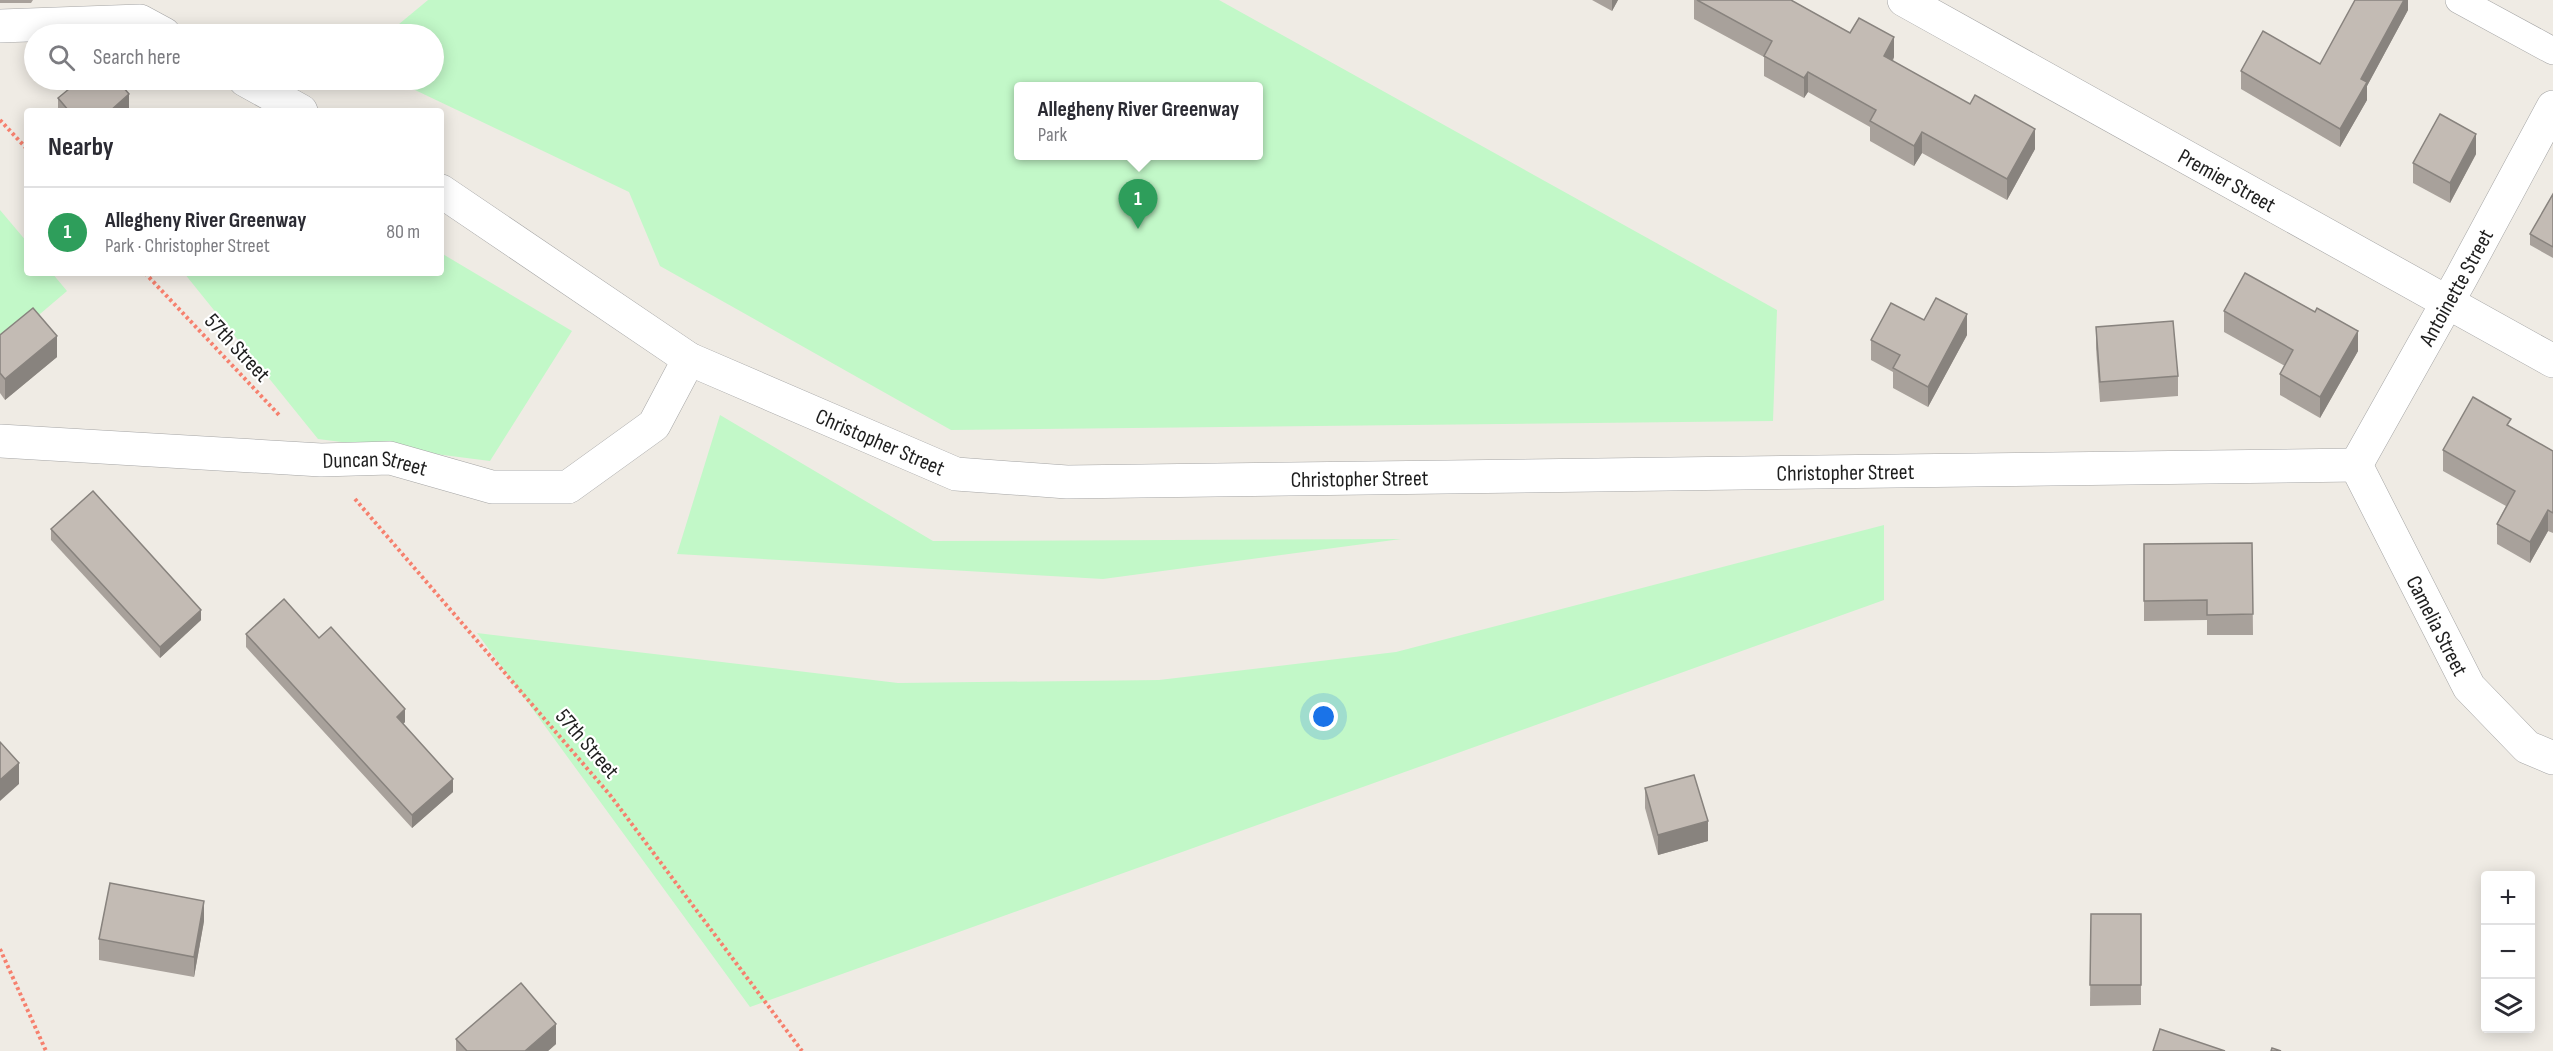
<!DOCTYPE html>
<html lang="en">
<head>
<meta charset="utf-8">
<style>
  :root { --surface:#fff; --page:#f7f7f7; --text:#2b2b33; --muted:#7c7c81; --line:#e1e1e2; --accent:#2563eb }
  body { margin:0; font-family:"Sofia Sans Condensed",sans-serif; background:var(--page); color:var(--text) }
  .controls { position:absolute; right:18px; bottom:18px; display:grid; overflow:hidden; border-radius:6px; box-shadow:0 3px 15px #0003 }
  .controls button { width:54px; height:54px; display:grid; place-items:center; padding:0; border:0; border-bottom:2px solid var(--line); background:var(--surface); color:var(--text); font:30px sans-serif }
  .you { position:absolute; left:1324px; top:717px; width:21px; height:21px; margin:-15px; border:4px solid #fff; border-radius:50%; background:#1a73e8; box-shadow:0 0 0 9px #1a73e833 }
  .badge { display:grid; place-items:center; width:39px; height:39px; border-radius:50%; background:var(--accent); color:#fff; font-size:20px; font-weight:700 }
  .pin { position:absolute; translate:-50% -50px; filter:drop-shadow(0 2px 3px #0008) }
  .pin::after { content:''; position:absolute; top:32px; width:21px; height:18px; background:inherit; clip-path:polygon(0 0,100% 0,50% 100%) }
  .popup { position:absolute; left:1014px; top:82px; width:249px; height:78px; box-sizing:border-box; display:grid; place-content:center; border-radius:6px; background:var(--surface); filter:drop-shadow(0 2px 4px #0005); font-size:20px; white-space:nowrap; color:var(--muted) }
  .popup b { font-size:22px; color:var(--text) }
  .popup::after { content:''; position:absolute; left:50%; top:100%; margin-left:-12px; border:12px solid transparent; border-top-color:var(--surface) }
  .list { margin:0; padding:0; list-style:none }
  h2 { display:flex; justify-content:space-between; align-items:center; height:78px; margin:0; padding:0 24px; font-size:26px }
  h2 small { font-size:20px; font-weight:400; color:var(--muted) }
  .list li { display:grid; grid-template-columns:39px 1fr auto; gap:18px; align-items:center; box-sizing:border-box; height:90px; padding:0 24px; border-top:2px solid var(--line) }
  .list b { display:block; font-size:22px; white-space:nowrap }
  .list p { margin:0; font-size:20px; white-space:nowrap; color:var(--muted) }
  .list em { font-size:20px; font-style:normal; color:var(--muted) }
  .icon { flex:none; width:33px; height:33px; fill:none; stroke:currentColor; stroke-width:2; stroke-linecap:round; stroke-linejoin:round }
  .map { position:relative; flex:none; width:2553px; height:1051px; overflow:hidden }
  .search { position:absolute; background:var(--surface); box-shadow:0 3px 15px #0003; left:24px; top:24px; width:420px; height:66px; display:flex; align-items:center; gap:15px; box-sizing:border-box; padding:0 21px; border-radius:33px; color:var(--muted); font-size:22px }
  .panel { position:absolute; background:var(--surface); box-shadow:0 3px 15px #0003; left:24px; top:108px; width:420px; height:168px; border-radius:6px }
  .map>svg:first-child { display:block }
</style>
</head>
<body>
<div class="map">
<svg width="2553" height="1051" viewBox="0 0 2553 1051">
  <rect width="100%" height="100%" fill="#efebe4"/>
  <g fill="#c2f8c8" fill-rule="evenodd">
    <path d="M 428,0 L 1219,0 L 1777,310 L 1773,421 L 951,430 L 660,266 L 629,192 L 394,80 L 434,80 L 434,34 L 387,34 ZM 1258,86 L 1258,156 L 1018,156 L 1018,86 Z"/>
    <path d="M 0,210 L 27,242 L 27,273 L 52,273 L 67,291 L 0,348 Z"/>
    <path d="M 441,253 L 572,331 L 490,461 L 318,439 L 184,273 L 441,273 Z"/>
    <path d="M 720,415 L 933,541 L 1401,539 L 1103,579 L 677,554 Z"/>
    <path d="M 1884,525 L 1884,600 L 750,1007 L 477,633 L 898,683 L 1159,680 L 1396,652 Z"/>
  </g>
  <g fill="none" stroke-linecap="round" stroke-linejoin="round">
    <defs>
      <path id="lane" d="M 2459,0 L 2553,51"/>
      <g id="street">
        <path id="s1" d="M 1904,0 L 2553,361"/>
        <path d="M 0,26 L 140,21 L 164,34"/>
        <path d="M 245,80 L 301,111"/>
        <path id="s2" d="M 441,191 L 689,359 L 956,474 L 1067,482 L 2356,465"/>
        <path id="s3" d="M 0,441 L 321,460 L 390,458 L 492,487 L 568,487 L 654,425 L 689,359"/>
        <path id="s4" d="M 2356,465 L 2461,278 L 2553,107"/>
        <path id="s5" d="M 2356,465 L 2469,687 L 2527,747 L 2553,758"/>
      </g>
    </defs>
    <use href="#lane" stroke="#a5a5a5" stroke-width="28"/>
    <use href="#street" stroke="#a5a5a5" stroke-width="34"/>
    <g stroke="#f6806e" stroke-width="4" stroke-dasharray="3 3" stroke-linecap="butt">
      <path d="M 0,120 L 27,149"/>
      <path d="M 145,273 L 280,416"/>
      <path d="M 355,499 L 610,795 L 802,1051"/>
      <path d="M 0,949 L 46,1051"/>
    </g>
    <use href="#lane" stroke="#fff" stroke-width="27"/>
    <use href="#street" stroke="#fff" stroke-width="33"/>
  </g>
  <g fill="#a8a19b">
    <path d="M 0,0 L 33,0 L 31,3 L 0,3 Z"/>
    <path d="M 1592,0 L 1618,0 L 1612,11 Z"/>
    <path d="M 1694,0 L 1791,0 L 1894,57 L 1893,61 L 2035,149 L 2007,200 L 1922,153 L 1914,166 L 1870,141 L 1870,127 L 1808,92 L 1804,98 L 1764,76 L 1764,57 L 1694,19 Z"/>
    <path d="M 2408,0 L 2408,10 L 2367,86 L 2367,100 L 2340,147 L 2241,89 L 2241,71 L 2320,64 Z"/>
    <path d="M 58,98 L 129,111 L 58,111 Z"/>
    <path d="M 2476,154 L 2450,203 L 2413,183 L 2413,163 Z"/>
    <path d="M 2553,194 L 2553,258 L 2530,245 L 2530,234 Z"/>
    <path d="M 2224,311 L 2315,312 L 2358,351 L 2320,418 L 2280,395 L 2280,374 L 2285,366 L 2224,332 Z"/>
    <path d="M 1924,320 L 1967,335 L 1928,407 L 1893,388 L 1893,372 L 1871,360 L 1871,340 Z"/>
    <path d="M 2096,327 L 2178,376 L 2178,396 L 2100,402 L 2096,348 Z"/>
    <path d="M 0,335 L 57,357 L 5,400 L 0,393 Z"/>
    <path d="M 2511,427 L 2553,451 L 2553,533 L 2548,531 L 2530,563 L 2497,544 L 2497,524 L 2506,506 L 2443,471 L 2443,450 Z"/>
    <path d="M 51,529 L 201,620 L 160,658 L 51,540 Z"/>
    <path d="M 2252,543 L 2253,635 L 2207,635 L 2207,620 L 2144,621 L 2144,544 Z"/>
    <path d="M 246,634 L 319,638 L 405,722 L 403,724 L 453,792 L 412,828 L 246,647 Z"/>
    <path d="M 1645,788 L 1708,841 L 1658,855 L 1645,808 Z"/>
    <path d="M 2091,914 L 2141,914 L 2141,1005 L 2090,1006 Z"/>
    <path d="M 204,921 L 194,977 L 99,960 L 99,939 Z"/>
    <path d="M 456,1039 L 556,1044 L 548,1051 L 456,1051 Z"/>
  </g>
  <g fill="#88837e">
    <path d="M 1612,0 L 1618,0 L 1612,11 Z"/>
    <path d="M 2404,0 L 2408,0 L 2408,10 L 2367,86 L 2367,100 L 2340,147 L 2340,129 L 2361,79 Z"/>
    <path d="M 1894,37 L 1894,57 L 1884,76 L 1884,56 Z"/>
    <path d="M 1808,72 L 1808,92 L 1804,98 L 1804,78 Z"/>
    <path d="M 129,94 L 129,111 L 110,111 Z"/>
    <path d="M 2035,129 L 2035,149 L 2007,200 L 2007,179 Z"/>
    <path d="M 1922,132 L 1922,153 L 1914,166 L 1914,146 Z"/>
    <path d="M 2476,134 L 2476,154 L 2450,203 L 2450,183 Z"/>
    <path d="M 1967,314 L 1967,335 L 1928,407 L 1928,387 Z"/>
    <path d="M 2358,331 L 2358,351 L 2320,418 L 2320,397 Z"/>
    <path d="M 57,336 L 57,357 L 5,400 L 5,379 Z"/>
    <path d="M 2548,510 L 2548,531 L 2530,563 L 2530,542 Z"/>
    <path d="M 201,610 L 201,620 L 160,658 L 160,647 Z"/>
    <path d="M 405,709 L 405,722 L 397,730 L 397,717 Z"/>
    <path d="M 19,763 L 19,784 L 0,801 L 0,780 Z"/>
    <path d="M 453,779 L 453,792 L 412,828 L 412,815 Z"/>
    <path d="M 1708,821 L 1708,841 L 1658,855 L 1658,835 Z"/>
    <path d="M 204,901 L 204,921 L 194,977 L 194,957 Z"/>
    <path d="M 556,1024 L 556,1044 L 548,1051 L 525,1051 Z"/>
  </g>
  <g fill="#c3bbb4" stroke="#88837e" stroke-width="1.5">
    <path d="M 1697,0 L 1791,0 L 1850,33 L 1859,18 L 1894,37 L 1884,56 L 1970,104 L 1975,95 L 2035,129 L 2007,179 L 1922,132 L 1914,146 L 1870,121 L 1876,110 L 1808,72 L 1804,78 L 1764,56 L 1772,41 Z"/>
    <path d="M 2355,0 L 2404,0 L 2361,79 L 2367,82 L 2340,129 L 2241,71 L 2263,31 L 2320,64 Z"/>
    <path d="M 80,80 L 117,80 L 129,94 L 110,111 L 69,111 L 58,98 Z"/>
    <path d="M 2440,114 L 2476,134 L 2450,183 L 2413,163 Z"/>
    <path d="M 2553,194 L 2553,247 L 2530,234 Z"/>
    <path d="M 2245,273 L 2315,312 L 2317,308 L 2358,331 L 2320,397 L 2280,374 L 2293,350 L 2224,311 Z"/>
    <path d="M 1936,298 L 1967,314 L 1928,387 L 1893,368 L 1900,355 L 1871,340 L 1891,303 L 1924,320 Z"/>
    <path d="M 33,308 L 57,336 L 5,379 L 0,373 L 0,335 Z"/>
    <path d="M 2173,321 L 2178,376 L 2100,382 L 2096,327 Z"/>
    <path d="M 2473,397 L 2511,419 L 2507,425 L 2553,451 L 2553,513 L 2548,510 L 2530,542 L 2497,524 L 2515,491 L 2443,450 Z"/>
    <path d="M 93,491 L 201,610 L 160,647 L 51,529 Z"/>
    <path d="M 2252,543 L 2253,614 L 2207,615 L 2207,600 L 2144,601 L 2144,544 Z"/>
    <path d="M 284,599 L 319,638 L 331,627 L 405,709 L 397,717 L 453,779 L 412,815 L 246,634 Z"/>
    <path d="M 0,742 L 19,763 L 0,780 Z"/>
    <path d="M 1694,775 L 1708,821 L 1658,835 L 1645,788 Z"/>
    <path d="M 110,883 L 204,901 L 194,957 L 99,939 Z"/>
    <path d="M 2091,914 L 2141,914 L 2141,985 L 2090,985 Z"/>
    <path d="M 521,983 L 556,1024 L 525,1051 L 467,1051 L 456,1039 Z"/>
    <path d="M 2160,1029 L 2225,1051 L 2153,1051 Z"/>
    <path d="M 2272,1048 L 2281,1051 L 2271,1051 Z"/>
  </g>
  <g text-anchor="middle" stroke-width="4.5" stroke-linejoin="round" paint-order="stroke">
    <g font-size="22" fill="#1e1e1e" stroke="#fff">
      <text dy="8" stroke="none"><textPath href="#s1" startOffset="370">Premier Street</textPath></text>
      <text dy="8" stroke="none"><textPath href="#s4" startOffset="204">Antoinette Street</textPath></text>
      <text transform="translate(238 347) rotate(47)" y="8">57th Street</text>
      <text dy="8" stroke="none"><textPath href="#s2" startOffset="508">Christopher Street</textPath></text>
      <text dy="8" stroke="none"><textPath href="#s3" startOffset="376">Duncan Street</textPath></text>
      <text dy="8" stroke="none"><textPath href="#s2" startOffset="1480">Christopher Street</textPath></text>
      <text dy="8" stroke="none"><textPath href="#s2" startOffset="994">Christopher Street</textPath></text>
      <text dy="8" stroke="none"><textPath href="#s5" startOffset="180">Camelia Street</textPath></text>
      <text transform="translate(588 743) rotate(49)" y="8">57th Street</text>
    </g>
  </g>
</svg>
<div class="controls">
<button>+</button>
<button>−</button>
<button><svg class="icon" aria-label="layers" viewBox="0 0 24 24"><path d="M12 4l9 5-9 5-9-5zM3 14l9 5 9-5"/></svg></button>
</div>
<div class="you"></div>
<div class="pin badge" style="left:1138px;top:229px;background:#2e9e5b">1</div>
<div class="popup"><b>Allegheny River Greenway</b>Park</div>
<div class="search"><svg class="icon" aria-label="search" viewBox="0 0 24 24"><circle cx="10" cy="10" r="6"/><path d="M15 15l6 6"/></svg>Search here</div>
<section class="panel">
<h2>Nearby<small></small></h2>
<ul class="list">
<li><span class="badge" style="background:#2e9e5b">1</span><div><b>Allegheny River Greenway</b><p>Park · Christopher Street</p></div><em>80 m</em></li>
</ul>
</section>
</div>
</body>
</html>
